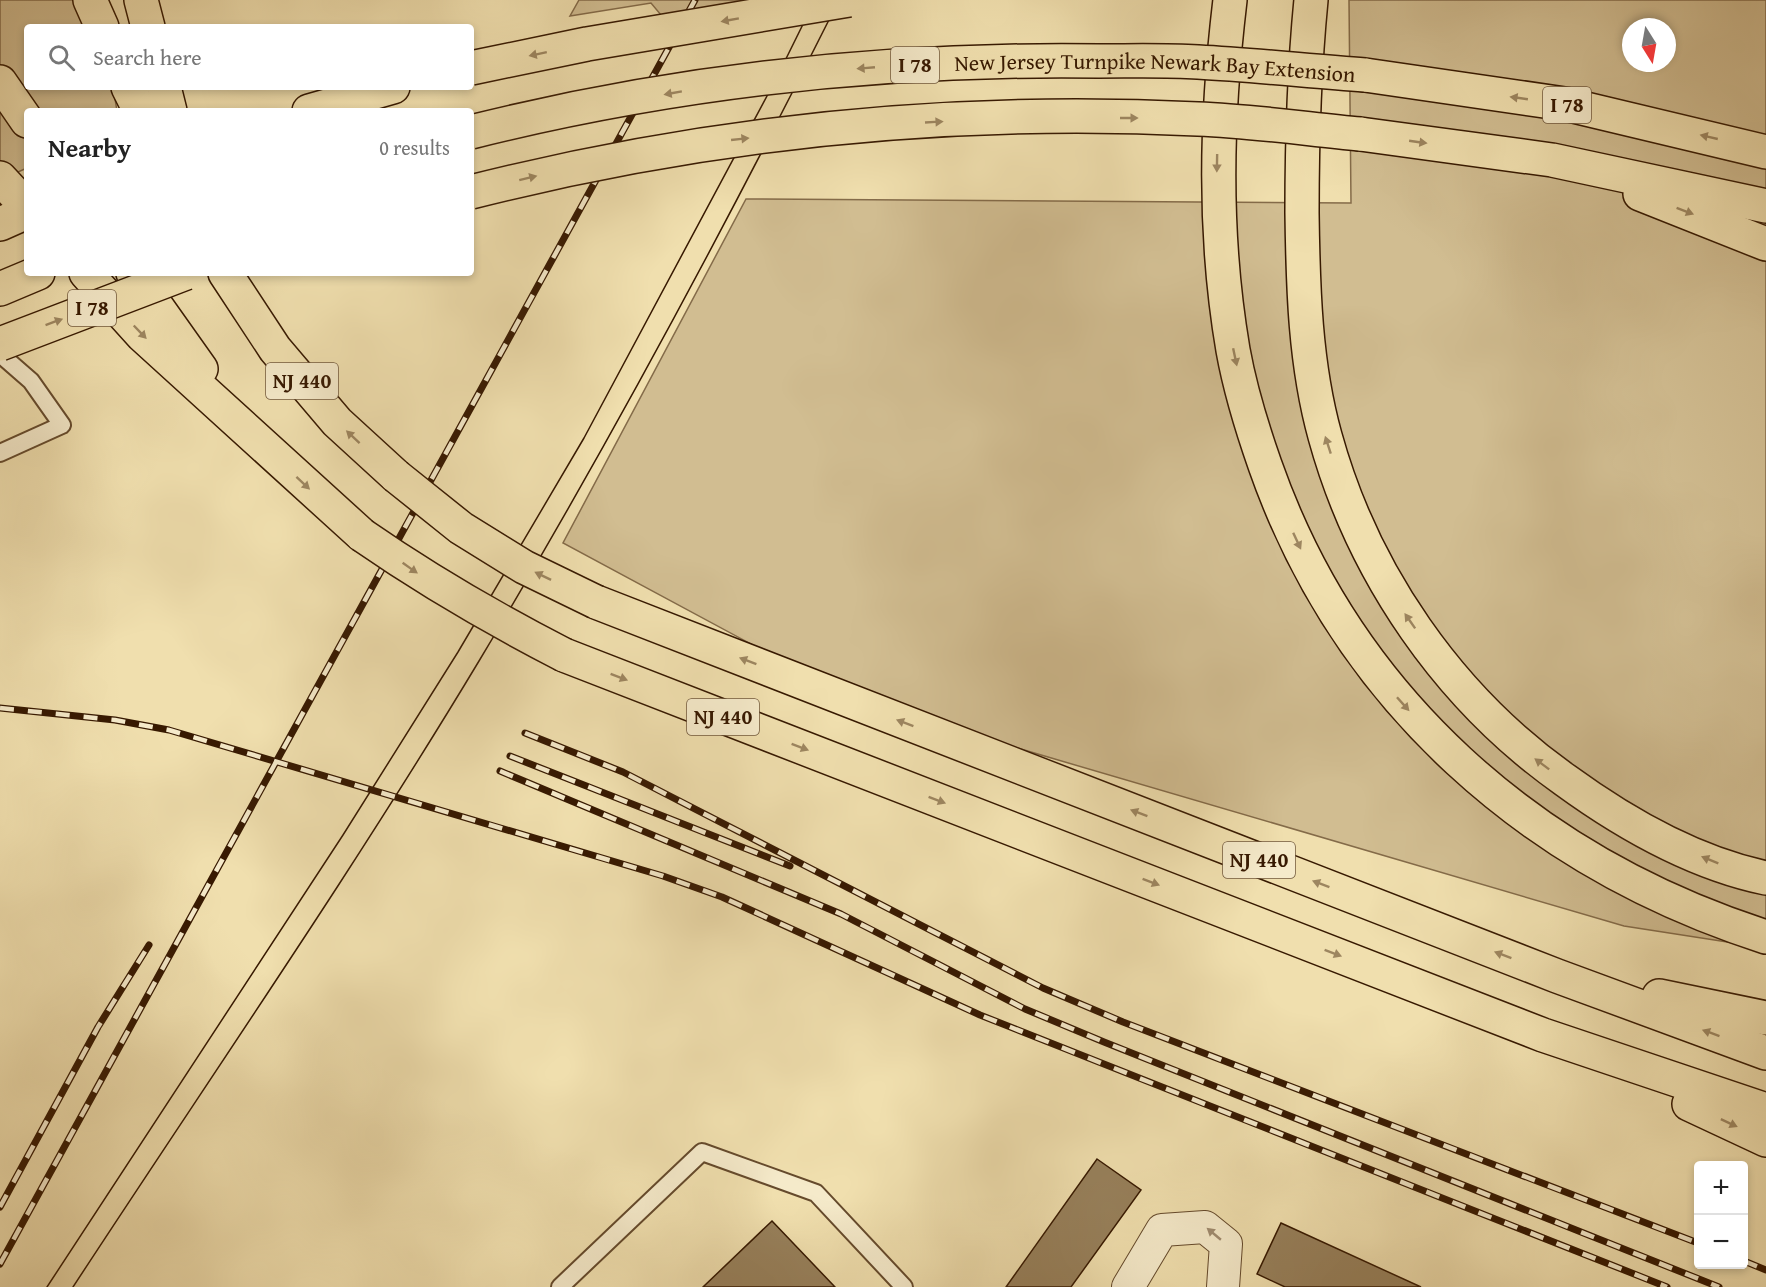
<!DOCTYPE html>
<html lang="en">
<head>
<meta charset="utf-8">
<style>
  :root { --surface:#fff; --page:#f2f2f2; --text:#222; --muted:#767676; --line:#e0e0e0 }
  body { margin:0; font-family:"Gentium Book Plus",serif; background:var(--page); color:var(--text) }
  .controls { position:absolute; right:18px; bottom:18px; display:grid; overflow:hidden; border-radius:6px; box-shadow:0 3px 9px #0003 }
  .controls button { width:54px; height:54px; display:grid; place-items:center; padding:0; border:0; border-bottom:2px solid var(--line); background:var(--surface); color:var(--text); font:30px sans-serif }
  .compass { position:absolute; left:1622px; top:18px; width:54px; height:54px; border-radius:50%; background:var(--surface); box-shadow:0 3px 9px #0003; rotate:169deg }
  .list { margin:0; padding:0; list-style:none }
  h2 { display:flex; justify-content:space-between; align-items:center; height:78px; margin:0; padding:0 24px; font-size:26px }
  h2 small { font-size:20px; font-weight:400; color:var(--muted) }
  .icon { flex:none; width:33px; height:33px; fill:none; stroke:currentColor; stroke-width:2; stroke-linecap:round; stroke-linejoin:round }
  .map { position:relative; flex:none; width:1766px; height:1287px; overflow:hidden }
  .search { position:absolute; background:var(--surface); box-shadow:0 3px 9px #0003; left:24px; top:24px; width:450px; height:66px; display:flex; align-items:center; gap:15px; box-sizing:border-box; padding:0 21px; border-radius:6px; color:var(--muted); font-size:22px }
  .panel { position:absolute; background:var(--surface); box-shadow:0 3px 9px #0003; left:24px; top:108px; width:450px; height:168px; border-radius:6px }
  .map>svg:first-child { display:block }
</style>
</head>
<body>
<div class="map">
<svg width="1766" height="1287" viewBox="0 0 1766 1287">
  <rect width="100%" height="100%" fill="#f0dfae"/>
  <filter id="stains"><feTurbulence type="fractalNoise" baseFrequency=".00333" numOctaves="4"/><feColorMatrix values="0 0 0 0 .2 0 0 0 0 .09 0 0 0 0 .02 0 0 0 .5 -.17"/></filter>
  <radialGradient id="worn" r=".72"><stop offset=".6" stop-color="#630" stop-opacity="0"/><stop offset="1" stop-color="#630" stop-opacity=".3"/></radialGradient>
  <g fill="#d1bd91" stroke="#846b49" stroke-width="1.5" fill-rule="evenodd">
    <path d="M 0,0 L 96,0 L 101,27 L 27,27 L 27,87 L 113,87 L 117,111 L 27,111 L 27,168 L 0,180 Z"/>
    <path d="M 579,0 L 782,0 L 666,21 L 651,3 L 570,16 Z"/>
    <path d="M 1349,0 L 1766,0 L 1766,948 L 1624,926 L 857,701 L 563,543 L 746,199 L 1351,203 ZM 1631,27 L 1667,27 L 1667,63 L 1631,63 Z"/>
  </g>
  <g fill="#97805b" stroke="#371901" stroke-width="1.5">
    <path d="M 1097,1159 L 1141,1190 L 1071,1287 L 1006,1287 Z"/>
    <path d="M 772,1221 L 835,1287 L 703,1287 Z"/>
    <path d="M 1281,1223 L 1421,1287 L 1285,1287 L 1257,1274 Z"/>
  </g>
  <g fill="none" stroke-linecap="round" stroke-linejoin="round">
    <defs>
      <g id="service">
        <path d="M 0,354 L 31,381 L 62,425 L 0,453"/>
        <path d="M 560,1287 L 702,1152 L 816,1193 L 904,1287"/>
      </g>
      <path id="minor" d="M 1128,1287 L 1162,1230 L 1205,1227 L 1226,1244 L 1223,1287"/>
      <g id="trunk">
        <path d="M 90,0 L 102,27"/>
        <path d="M 141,0 L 148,27"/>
        <path d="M 0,82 L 27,121"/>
        <path d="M 128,87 L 140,111"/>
        <path d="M 164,87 L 170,111"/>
        <path d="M 0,178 L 27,207"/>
        <path d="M 86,273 L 142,335 L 362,535"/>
        <path d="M 133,273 L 201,369"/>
        <path d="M 225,273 L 275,349 L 337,422 L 396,476"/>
        <path d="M 596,602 L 1557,976 L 1766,1053"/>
        <path d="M 564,655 L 1543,1035 L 1766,1110"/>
        <path d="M 1659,996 L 1766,1018"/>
        <path d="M 1689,1104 L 1766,1140"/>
      </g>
      <g id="motorway">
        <path d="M 1230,0 C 1216,117 1213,233 1233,350 C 1240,389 1252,428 1265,465 C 1347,699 1532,862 1766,937"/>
        <path d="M 1311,0 C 1304,71 1302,142 1302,213 C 1303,288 1305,364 1325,436 C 1363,574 1449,698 1565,780 C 1624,823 1694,863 1766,878"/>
        <path d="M 1365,75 L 1565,104 L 1766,152"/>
        <path d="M 309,111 L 393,87"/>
        <path d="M 1360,134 L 1552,160 L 1766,206"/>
        <path d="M 1640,194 L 1766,244"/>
        <path d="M 0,224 L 27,212"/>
        <path d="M 0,289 L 38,273"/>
      </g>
    </defs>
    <use href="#service" stroke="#654a2c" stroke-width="20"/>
    <use href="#minor" stroke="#654a2c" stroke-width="34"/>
    <use href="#trunk" stroke="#371901" stroke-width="36"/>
    <use href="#motorway" stroke="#371901" stroke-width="36"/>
    <use href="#service" stroke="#f5eaca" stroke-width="16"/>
    <use href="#minor" stroke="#f5eaca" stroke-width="32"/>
    <use href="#trunk" stroke="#f0dfae" stroke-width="33"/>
    <use href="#motorway" stroke="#f0dfae" stroke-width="33"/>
    <g stroke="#371901" stroke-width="1.5">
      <path d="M 47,1287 L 343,835 L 458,652 L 584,438 L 775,81 L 815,0"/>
      <path d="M 73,1287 C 209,1079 351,874 479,661 C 608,446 727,224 839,0"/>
    </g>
    <defs>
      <g id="rail">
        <path d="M 0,708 L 115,720 L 169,730 L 663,876 L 722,897 L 980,1015 L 1667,1287"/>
        <path d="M 525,733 L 623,772 L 1043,988 L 1123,1022 L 1698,1243"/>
        <path d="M 510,756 L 790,866"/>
        <path d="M 500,771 L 841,914 L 1025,1009 L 1104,1042 L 1719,1287"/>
        <path d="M 0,1207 L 98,1027 L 149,945"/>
        <path d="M 1744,1261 L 1766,1270"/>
        <path d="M 0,1264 L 695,0"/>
      </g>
    </defs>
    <use href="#rail" stroke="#371901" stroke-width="7"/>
    <use href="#rail" stroke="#f5eaca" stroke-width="4.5" stroke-dasharray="14" stroke-linecap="butt"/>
    <defs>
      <g id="trunk-bridge">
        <path d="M 396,476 L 461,528 L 524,567 L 596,602"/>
        <path d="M 362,535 C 427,580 494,619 564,655"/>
      </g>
      <g id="motorway-bridge">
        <path d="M 471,68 L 587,44 L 849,0"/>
        <path id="s1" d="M 471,132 C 675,81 888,58 1099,61 C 1132,61 1165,60 1198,62 C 1254,65 1309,71 1365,75"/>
        <path d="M 471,192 C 708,132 954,107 1198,119 C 1252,121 1307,129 1360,134"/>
        <path d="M 0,344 L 186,273"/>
      </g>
    </defs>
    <use href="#trunk-bridge" stroke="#371901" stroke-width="36" stroke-linecap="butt"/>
    <use href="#motorway-bridge" stroke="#371901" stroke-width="36" stroke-linecap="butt"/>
    <use href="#trunk-bridge" stroke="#f0dfae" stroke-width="33"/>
    <use href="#motorway-bridge" stroke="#f0dfae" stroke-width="33"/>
  </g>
  <defs><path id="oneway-solid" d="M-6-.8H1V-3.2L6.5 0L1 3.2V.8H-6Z" transform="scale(1.5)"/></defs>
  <g fill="#9d8660">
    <use href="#oneway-solid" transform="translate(730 20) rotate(170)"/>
    <use href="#oneway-solid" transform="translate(538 54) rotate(168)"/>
    <use href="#oneway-solid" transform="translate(866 68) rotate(175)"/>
    <use href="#oneway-solid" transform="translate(673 93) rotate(170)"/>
    <use href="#oneway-solid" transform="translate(1519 98) rotate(-172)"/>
    <use href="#oneway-solid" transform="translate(1129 118)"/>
    <use href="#oneway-solid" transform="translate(934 122) rotate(-3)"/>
    <use href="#oneway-solid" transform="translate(1709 137) rotate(-167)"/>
    <use href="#oneway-solid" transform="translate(740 139) rotate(-6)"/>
    <use href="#oneway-solid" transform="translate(1418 142) rotate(8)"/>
    <use href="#oneway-solid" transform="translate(1217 163) rotate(91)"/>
    <use href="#oneway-solid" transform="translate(528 178) rotate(-14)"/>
    <use href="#oneway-solid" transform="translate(1685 211) rotate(21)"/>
    <use href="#oneway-solid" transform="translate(54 322) rotate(-20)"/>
    <use href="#oneway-solid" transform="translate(140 332) rotate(46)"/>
    <use href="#oneway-solid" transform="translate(1235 357) rotate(78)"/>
    <use href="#oneway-solid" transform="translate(353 437) rotate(-137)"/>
    <use href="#oneway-solid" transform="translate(1328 445) rotate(-108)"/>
    <use href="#oneway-solid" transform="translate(303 483) rotate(43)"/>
    <use href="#oneway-solid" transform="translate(1297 541) rotate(65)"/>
    <use href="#oneway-solid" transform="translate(410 568) rotate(35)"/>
    <use href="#oneway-solid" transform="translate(543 576) rotate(-154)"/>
    <use href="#oneway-solid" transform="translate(1410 621) rotate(-125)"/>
    <use href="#oneway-solid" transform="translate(748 661) rotate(-159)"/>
    <use href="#oneway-solid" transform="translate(619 677) rotate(21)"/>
    <use href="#oneway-solid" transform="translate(1403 704) rotate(48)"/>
    <use href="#oneway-solid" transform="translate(905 723) rotate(-159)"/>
    <use href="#oneway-solid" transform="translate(800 747) rotate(21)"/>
    <use href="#oneway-solid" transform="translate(1542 764) rotate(-143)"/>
    <use href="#oneway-solid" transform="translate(937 800) rotate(21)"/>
    <use href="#oneway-solid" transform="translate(1139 813) rotate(-159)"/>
    <use href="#oneway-solid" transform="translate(1710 860) rotate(-158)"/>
    <use href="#oneway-solid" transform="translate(1151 882) rotate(21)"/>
    <use href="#oneway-solid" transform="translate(1321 884) rotate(-159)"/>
    <use href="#oneway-solid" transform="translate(1333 953) rotate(21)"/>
    <use href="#oneway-solid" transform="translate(1503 955) rotate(-159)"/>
    <use href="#oneway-solid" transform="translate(1711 1033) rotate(-160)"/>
    <use href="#oneway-solid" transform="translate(1729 1123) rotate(25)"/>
  </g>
  <use fill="#a08c70" href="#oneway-solid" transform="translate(1214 1234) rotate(-140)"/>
  <g text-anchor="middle" stroke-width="5" stroke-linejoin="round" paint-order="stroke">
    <g fill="#f5eaca" stroke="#70583d" stroke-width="1.5">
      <rect x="891" y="47" width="48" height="36" rx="4.5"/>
      <rect x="1543" y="87" width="48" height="36" rx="4.5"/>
      <rect x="68" y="290" width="48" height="36" rx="4.5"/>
      <rect x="266" y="363" width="72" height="36" rx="4.5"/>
      <rect x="687" y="699" width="72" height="36" rx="4.5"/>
      <rect x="1223" y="842" width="72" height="36" rx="4.5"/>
    </g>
    <g font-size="21" font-weight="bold" fill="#371901">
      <text x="915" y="72">I 78</text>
      <text x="1567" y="112">I 78</text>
      <text x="92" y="315">I 78</text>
      <text x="302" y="388">NJ 440</text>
      <text x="723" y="724">NJ 440</text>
      <text x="1259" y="867">NJ 440</text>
    </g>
    <g font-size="22" fill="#371901" stroke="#f5eaca">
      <text dy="8" stroke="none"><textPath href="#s1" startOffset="690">New Jersey Turnpike Newark Bay Extension</textPath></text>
    </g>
  </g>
  <rect width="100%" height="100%" filter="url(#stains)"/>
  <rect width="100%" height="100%" fill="url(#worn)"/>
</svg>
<div class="controls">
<button>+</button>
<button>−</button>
</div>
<svg class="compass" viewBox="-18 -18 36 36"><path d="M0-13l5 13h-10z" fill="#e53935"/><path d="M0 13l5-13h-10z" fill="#767676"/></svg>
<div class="search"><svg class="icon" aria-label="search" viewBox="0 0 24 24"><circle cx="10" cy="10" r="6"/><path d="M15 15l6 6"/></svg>Search here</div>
<section class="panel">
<h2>Nearby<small>0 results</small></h2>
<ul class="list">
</ul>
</section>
</div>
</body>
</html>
